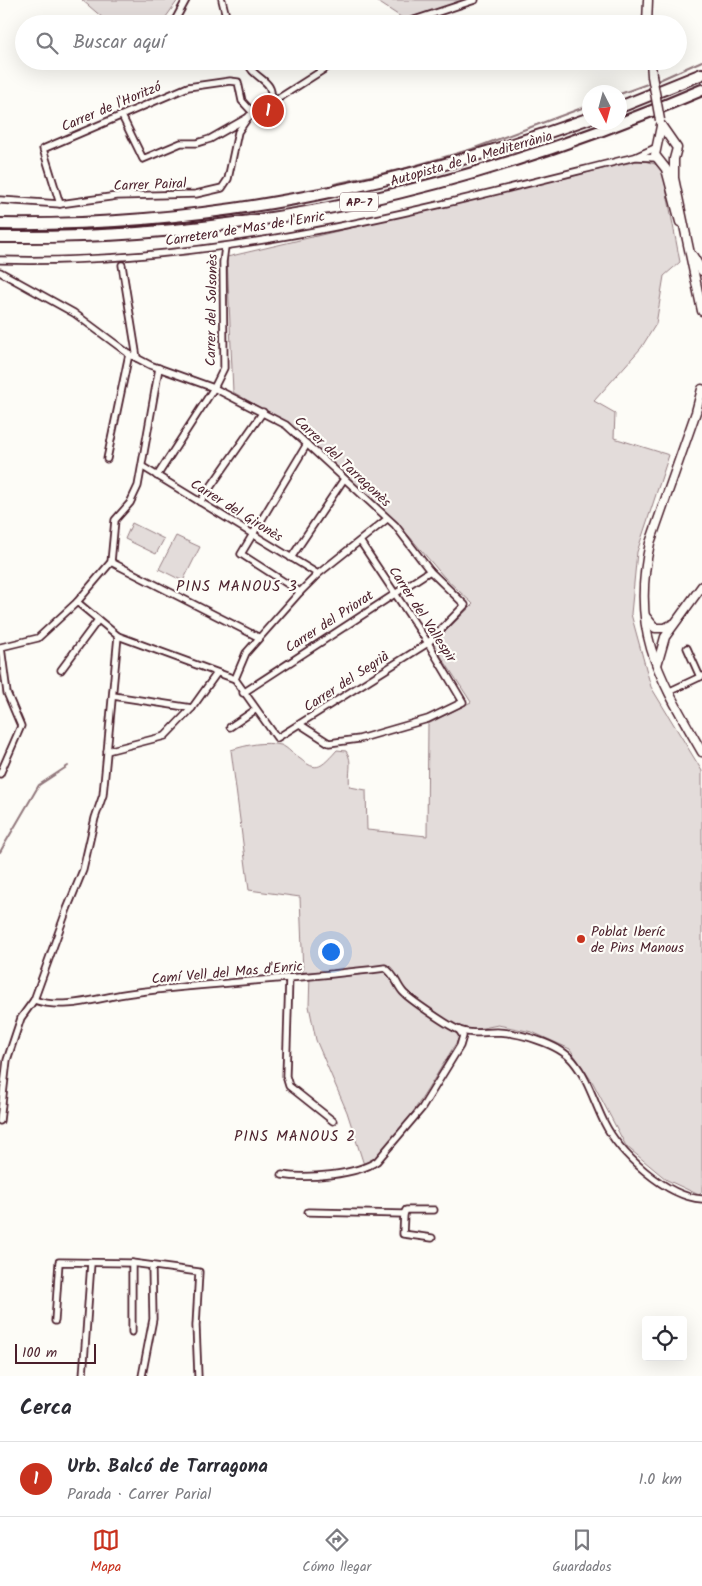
<!DOCTYPE html>
<html lang="es">
<head>
<meta charset="utf-8">
<style>
  :root { --surface:#fff; --page:#f7f7f7; --text:#2b2b33; --muted:#7c7c81; --line:#e1e1e2; --accent:#c8321e }
  body { margin:0; font-family:Kalam,sans-serif; background:var(--page); color:var(--text) }
  .controls { position:absolute; right:15px; bottom:15px; display:grid; overflow:hidden; border-radius:5px; box-shadow:0 5px 20px #0002 }
  .controls button { width:45px; height:45px; display:grid; place-items:center; padding:0; border:0; border-bottom:1px solid var(--line); background:var(--surface); color:var(--text); font:25px sans-serif }
  .compass { position:absolute; left:582px; top:85px; width:45px; height:45px; border-radius:50%; background:var(--surface); box-shadow:0 5px 20px #0002; rotate:174deg }
  .scale { position:absolute; left:15px; bottom:12px; width:81px; box-sizing:border-box; padding-left:5px; border:2px solid #4a1f2b; border-top:0; font-size:14px; line-height:18px; white-space:nowrap; color:#4a1f2b; -webkit-text-stroke:4px #fdfcf7; paint-order:stroke }
  .you { position:absolute; left:330px; top:951px; width:18px; height:18px; margin:-12px; border:4px solid #fff; border-radius:50%; background:#1a73e8; box-shadow:0 0 0 8px #1a73e833 }
  .badge { display:grid; place-items:center; width:32px; height:32px; border-radius:50%; background:var(--accent); color:#fff; font-size:16px; font-weight:700 }
  .pin { position:absolute; translate:-50% -50%; border:2px solid #fff; box-shadow:0 1px 5px #0006 }
  .list { margin:0; padding:0; list-style:none }
  h2 { display:flex; justify-content:space-between; align-items:center; height:65px; margin:0; padding:0 20px; font-size:21px }
  h2 small { font-size:16px; font-weight:400; color:var(--muted) }
  .list li { display:grid; grid-template-columns:32px 1fr auto; gap:15px; align-items:center; box-sizing:border-box; height:75px; padding:0 20px; border-top:1px solid var(--line) }
  .list b { display:block; font-size:19px; white-space:nowrap }
  .list p { margin:0; font-size:16px; white-space:nowrap; color:var(--muted) }
  .list em { font-size:16px; font-style:normal; color:var(--muted) }
  .icon { flex:none; width:28px; height:28px; fill:none; stroke:currentColor; stroke-width:2; stroke-linecap:round; stroke-linejoin:round }
  .map { position:relative; flex:none; width:702px; height:1376px; overflow:hidden }
  .search { position:absolute; background:var(--surface); box-shadow:0 5px 20px #0002; left:15px; right:15px; top:15px; height:55px; display:flex; align-items:center; gap:12px; box-sizing:border-box; padding:0 18px; border-radius:28px; color:var(--muted); font-size:19px }
  .sheet { height:140px; background:var(--surface) }
  nav { display:flex; justify-content:space-around; align-items:center; box-sizing:border-box; height:70px; border-top:1px solid var(--line); background:var(--surface); font-size:14px; color:var(--muted) }
  nav a { display:grid; justify-items:center; gap:2px }
  nav .on { color:var(--accent) }
  .map>svg:first-child { display:block }
</style>
</head>
<body>
<div class="map">
<svg width="702" height="1376" viewBox="0 0 702 1376">
  <rect width="100%" height="100%" fill="#fdfcf7"/>
  <filter id="ink" filterUnits="userSpaceOnUse"><feTurbulence type="fractalNoise" baseFrequency=".02" numOctaves="2"/><feDisplacementMap in="SourceGraphic" scale="10" xChannelSelector="R" yChannelSelector="G"/><feConvolveMatrix kernelMatrix="1 2 1 2 8 2 1 2 1" color-interpolation-filters="sRGB"/></filter>
  <g filter="url(#ink)">
    <g fill="#e3dcda" stroke="#967e82">
      <path d="M 82,0 L 178,0 L 161,24 L 110,24 Z"/>
      <path d="M 375,0 L 474,0 L 404,19 Z"/>
      <path d="M 641,160 L 655,164 L 663,172 L 680,262 L 664,276 L 656,324 L 641,348 L 594,401 L 615,413 L 614,438 L 669,455 L 637,552 L 631,614 L 651,687 L 702,771 L 702,1192 L 699,1195 L 667,1180 L 626,1146 L 593,1083 L 570,1049 L 532,1032 L 498,1025 L 463,1032 C 443,1062 394,1154 364,1165 L 347,1112 L 316,1040 L 309,1006 L 310,974 L 303,974 L 300,897 L 249,890 L 231,750 C 247,745 264,741 281,745 C 284,746 288,749 291,752 C 315,770 316,774 337,750 L 346,751 C 354,762 347,774 350,787 L 366,790 L 367,830 L 427,836 L 428,724 L 471,702 L 433,644 L 473,604 L 444,577 L 409,536 L 295,428 L 233,392 L 227,257 Z"/>
      <path d="M 132,523 L 164,539 L 156,554 L 125,539 Z"/>
      <path d="M 176,536 L 200,547 L 183,581 L 159,569 Z"/>
    </g>
    <g fill="none" stroke-linecap="round" stroke-linejoin="round">
      <g stroke="#91777b" stroke-width="2">
        <path d="M 655,82 L 702,61"/>
        <path d="M 620,94 L 650,83"/>
        <path d="M 334,184 L 403,169 L 472,149 L 590,105"/>
        <path d="M 0,852 L 39,785 L 68,766"/>
      </g>
      <defs>
        <g id="street">
          <path d="M 222,0 L 228,24"/>
          <path d="M 173,24 L 186,0"/>
          <path d="M 402,24 L 475,0"/>
          <path d="M 247,61 C 253,81 275,77 271,102"/>
          <path d="M 122,116 L 143,159 L 181,143 L 197,143 L 210,139 L 254,114 L 337,61"/>
          <path d="M 637,157 L 657,158"/>
          <path d="M 0,200 L 60,204 L 117,196 L 196,194 L 222,188 L 228,179 L 238,132 L 249,116"/>
          <path d="M 60,204 L 43,149 L 188,87 L 230,81 L 238,82 L 242,101 L 254,114"/>
          <path d="M 0,260 C 217,266 427,208 635,157 L 655,148"/>
          <path d="M 122,265 L 137,358"/>
          <path d="M 0,272 L 74,313 L 129,354 L 150,365 L 214,388 L 286,425 L 395,525 L 430,571 L 465,605 L 428,643 L 277,738 L 235,679 L 118,636 L 77,602"/>
          <path d="M 107,459 L 129,354"/>
          <path d="M 143,467 L 318,574"/>
          <path d="M 157,476 L 214,388 L 224,368 L 223,262 L 225,247"/>
          <path d="M 200,502 L 263,412"/>
          <path d="M 291,558 L 344,479"/>
          <path d="M 111,562 L 258,637"/>
          <path d="M 300,592 L 241,554 L 307,444"/>
          <path d="M 687,648 L 700,677"/>
          <path d="M 61,670 L 98,620"/>
          <path d="M 235,679 L 246,653 L 300,592 L 318,574 L 387,519"/>
          <path d="M 668,692 L 702,676"/>
          <path d="M 243,693 L 430,571"/>
          <path d="M 113,696 L 192,708"/>
          <path d="M 301,725 L 329,743 L 359,739 L 428,719 L 463,702 L 428,643 L 360,541"/>
          <path d="M 230,727 L 255,710"/>
          <path d="M 107,751 L 165,736 L 192,708 L 217,673"/>
          <path d="M 0,774 L 21,726 L 7,693 L 1,647 L 38,638 L 77,602 L 111,562 L 115,520 L 130,503 L 138,486 L 159,368"/>
          <path d="M 289,978 L 286,1076 L 289,1086 L 333,1121"/>
          <path d="M 34,1000 C 66,1011 99,997 131,993 C 216,982 301,979 385,968 C 395,974 396,984 403,992 C 409,999 450,1027 459,1030 C 473,1035 483,1032 497,1032 C 519,1033 558,1043 573,1061 C 588,1079 594,1102 604,1122 C 619,1153 666,1197 702,1199"/>
          <path d="M 0,1121 L 7,1060 L 21,1018 L 34,1000 L 67,909 L 83,870 L 95,818 L 103,795 L 118,636"/>
          <path d="M 282,1175 C 306,1179 357,1175 377,1161 L 422,1108 L 460,1046 L 463,1036 L 459,1030"/>
          <path d="M 308,1212 L 404,1214 L 406,1210 L 434,1210"/>
          <path d="M 404,1214 L 403,1234 L 432,1238"/>
          <path d="M 55,1321 L 59,1262 L 132,1263 L 199,1272 L 196,1326 L 198,1376"/>
          <path d="M 132,1332 L 132,1263"/>
          <path d="M 83,1376 L 91,1263"/>
          <path d="M 142,1376 L 153,1319 L 152,1266"/>
        </g>
        <g id="secondary">
          <path d="M 647,24 L 648,0"/>
          <path d="M 651,61 L 652,76"/>
          <path d="M 661,125 L 677,148 L 674,159 L 674,178 L 702,311"/>
          <path d="M 661,126 L 655,155 L 666,169 L 680,222"/>
          <path d="M 693,256 L 702,271"/>
          <path d="M 702,389 L 696,412 L 650,543 C 630,632 659,677 702,752"/>
          <path d="M 646,617 L 655,628 L 665,628 L 673,624"/>
          <path d="M 657,665 L 665,637 L 702,586"/>
        </g>
        <g id="highway">
          <path d="M 620,107 L 702,74"/>
          <path d="M 0,224 C 205,227 397,187 590,118"/>
          <path d="M 0,237 C 251,240 473,189 702,90"/>
        </g>
      </defs>
      <use href="#street" stroke="#4a1f2b" stroke-width="9"/>
      <use href="#secondary" stroke="#4a1f2b" stroke-width="11"/>
      <use href="#highway" stroke="#4a1f2b" stroke-width="14"/>
      <use href="#street" stroke="#fdfcf7" stroke-width="5.5"/>
      <use href="#secondary" stroke="#fdfcf7" stroke-width="8"/>
      <use href="#highway" stroke="#fdfcf7" stroke-width="10"/>
      <defs>
        <path id="secondary-bridge" d="M 652,76 L 660,120"/>
      </defs>
      <use href="#secondary-bridge" stroke="#4a1f2b" stroke-width="11" stroke-linecap="butt"/>
      <use href="#secondary-bridge" stroke="#fdfcf7" stroke-width="8"/>
    </g>
  </g>
  <circle fill="#c8321e" stroke="#fdfcf7" stroke-width="2" cx="581" cy="939" r="5"/>
  <g text-anchor="middle" stroke-width="4.5" stroke-linejoin="round" paint-order="stroke">
    <rect fill="#fdfcf7" stroke="#806168" stroke-width="1" x="340" y="192.5" width="38" height="19" rx="4"/>
    <g font-size="12" font-weight="bold" fill="#4a1f2b">
      <text x="359" y="206">AP-7</text>
    </g>
    <g font-size="14" fill="#4a1f2b" stroke="#fdfcf7">
      <text transform="translate(111 106) rotate(-23)" y="5">Carrer de l'Horitzó</text>
      <text transform="translate(471 158) rotate(-16)" y="5">Autopista de la Mediterrània</text>
      <text transform="translate(150 184) rotate(-2)" y="5">Carrer Pairal</text>
      <text transform="translate(245 228) rotate(-9)" y="5">Carretera de Mas de l'Enric</text>
      <text transform="translate(211 310) rotate(-89)" y="5">Carrer del Solsonès</text>
      <text transform="translate(343 461) rotate(43)" y="5">Carrer del Tarragonès</text>
      <text transform="translate(237 510) rotate(32)" y="5">Carrer del Gironès</text>
      <text transform="translate(423 614) rotate(57)" y="5">Carrer del Vallespir</text>
      <text transform="translate(329 621) rotate(-33)" y="5">Carrer del Priorat</text>
      <text transform="translate(346 681) rotate(-33)" y="5">Carrer del Segrià</text>
      <text transform="translate(227 972) rotate(-5)" y="5">Camí Vell del Mas d'Enric</text>
    </g>
    <g font-size="14" fill="#4a1f2b" stroke="#fdfcf7" text-anchor="start">
      <text x="591" y="936">Poblat Iberíc<tspan x="591" dy="16">de Pins Manous</tspan></text>
    </g>
    <g font-size="15" letter-spacing="1" fill="#4a1f2b" stroke="#fdfcf7">
      <text x="237" y="591">PINS MANOUS 3</text>
      <text x="295" y="1141">PINS MANOUS 2</text>
    </g>
  </g>
</svg>
<div class="controls">
<button><svg class="icon" aria-label="locate" viewBox="0 0 24 24"><circle cx="12" cy="12" r="6"/><path d="M12 2v4M12 18v4M2 12h4M18 12h4"/></svg></button>
</div>
<svg class="compass" viewBox="-18 -18 36 36"><path d="M0-13l5 13h-10z" fill="#e53935"/><path d="M0 13l5-13h-10z" fill="#7c7c81"/></svg>
<div class="scale">100 m</div>
<div class="you"></div>
<div class="pin badge" style="left:268px;top:111px">1</div>
<div class="search"><svg class="icon" aria-label="search" viewBox="0 0 24 24"><circle cx="10" cy="10" r="6"/><path d="M15 15l6 6"/></svg>Buscar aquí</div>
</div>
<section class="sheet">
<h2>Cerca<small></small></h2>
<ul class="list">
<li><span class="badge">1</span><div><b>Urb. Balcó de Tarragona</b><p>Parada · Carrer Parial</p></div><em>1.0 km</em></li>
</ul>
</section>
<nav>
<a class="on"><svg class="icon" aria-label="map" viewBox="0 0 24 24"><path d="M3 6l6-2 6 2 6-2v14l-6 2-6-2-6 2zM9 4v14M15 6v14"/></svg>Mapa</a>
<a><svg class="icon" aria-label="directions" viewBox="0 0 24 24"><path d="M12 3l9 9-9 9-9-9zM9 14v-3h6M13 9l2 2-2 2"/></svg>Cómo llegar</a>
<a><svg class="icon" aria-label="saved" viewBox="0 0 24 24"><path d="M7 4h10v16l-5-4-5 4z"/></svg>Guardados</a>
</nav>
</body>
</html>
